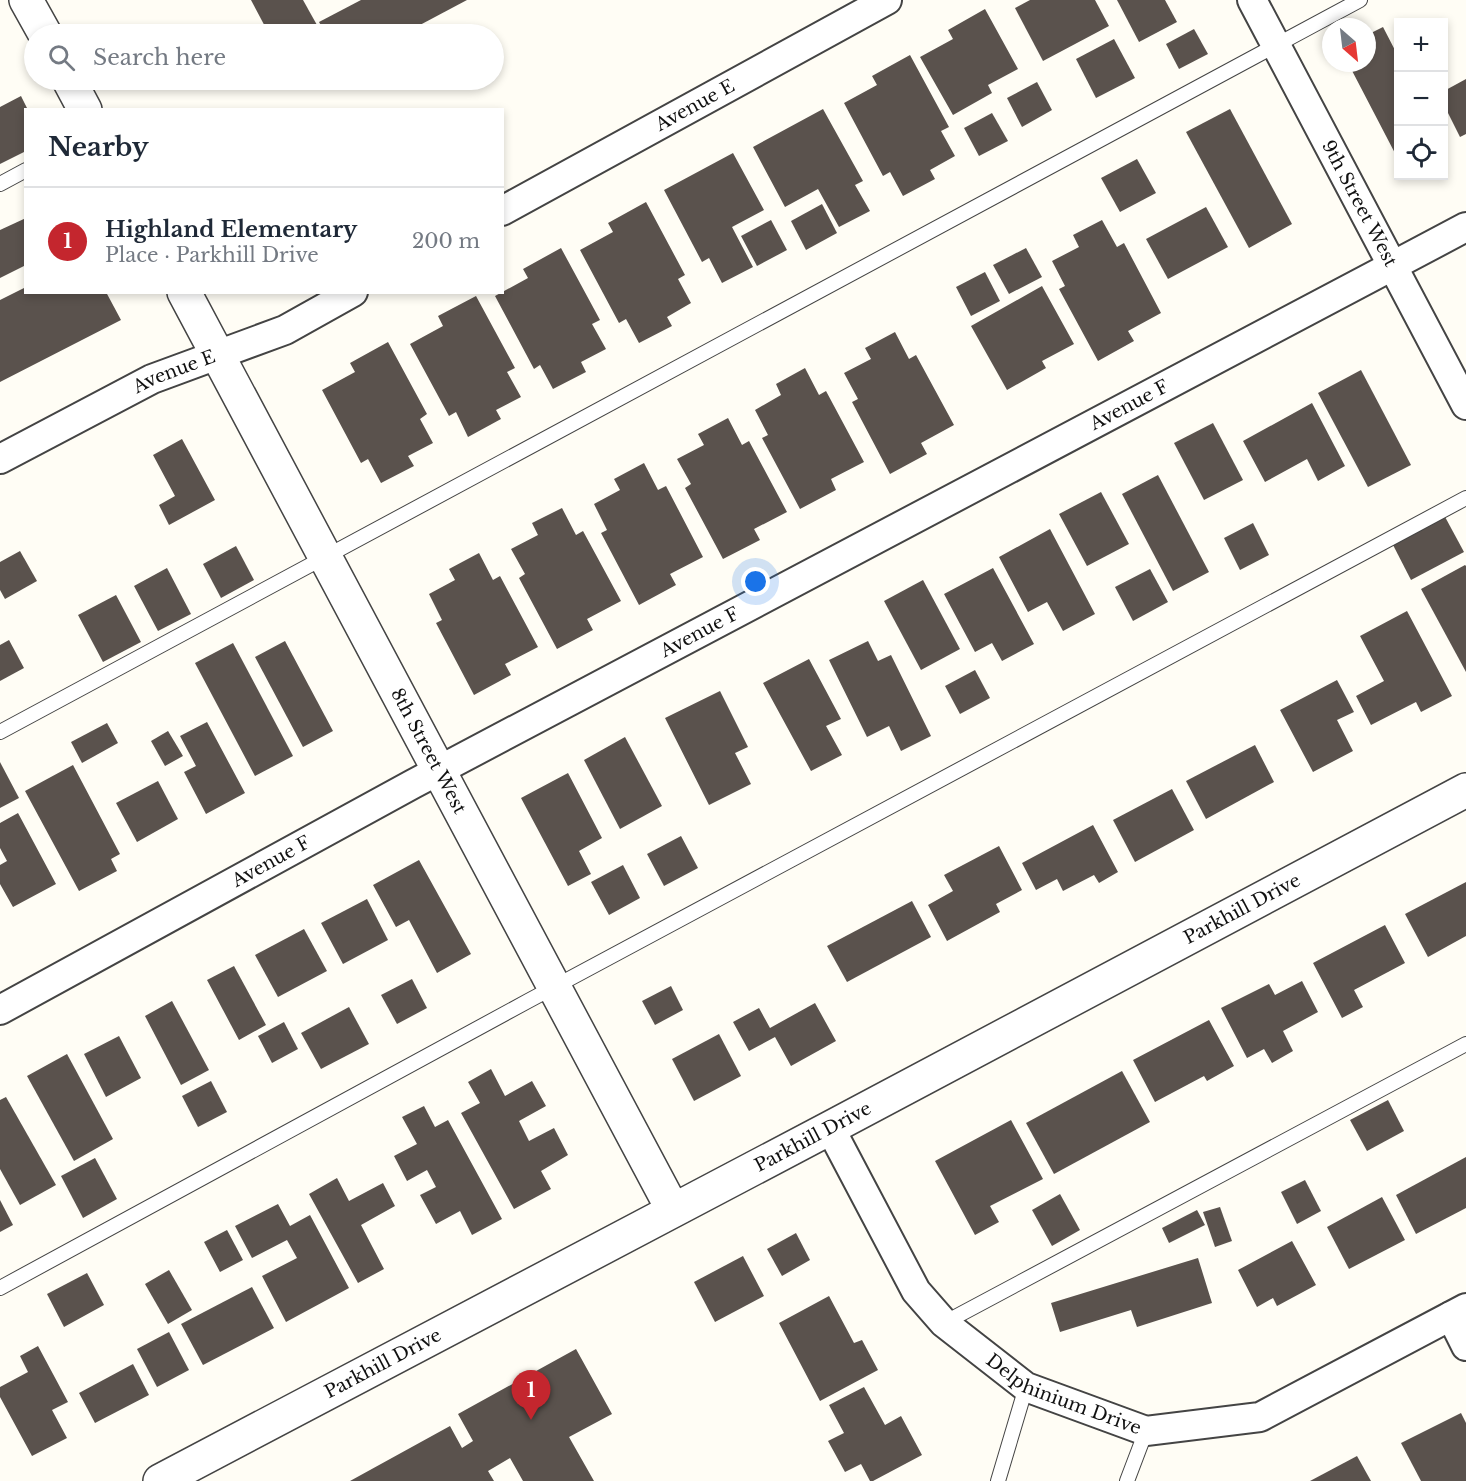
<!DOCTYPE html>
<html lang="en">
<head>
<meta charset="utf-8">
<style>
  :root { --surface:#fff; --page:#f6f6f7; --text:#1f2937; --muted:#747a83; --line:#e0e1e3; --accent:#c4262e }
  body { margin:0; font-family:"Libre Baskerville",serif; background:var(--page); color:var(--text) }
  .controls { position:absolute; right:18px; top:18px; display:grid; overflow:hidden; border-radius:0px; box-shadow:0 3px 9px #0003 }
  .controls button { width:54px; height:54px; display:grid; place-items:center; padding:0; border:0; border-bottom:2px solid var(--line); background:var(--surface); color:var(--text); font:30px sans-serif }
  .compass { position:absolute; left:1322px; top:18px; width:54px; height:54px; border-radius:50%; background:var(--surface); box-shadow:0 3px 9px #0003; rotate:152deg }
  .you { position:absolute; left:756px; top:582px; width:21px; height:21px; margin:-15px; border:4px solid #fff; border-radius:50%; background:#1a73e8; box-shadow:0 0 0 9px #1a73e833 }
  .badge { display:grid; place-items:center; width:39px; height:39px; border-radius:50%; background:var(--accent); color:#fff; font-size:20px; font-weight:700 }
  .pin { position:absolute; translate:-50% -50px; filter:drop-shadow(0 2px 3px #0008) }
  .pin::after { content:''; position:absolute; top:32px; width:21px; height:18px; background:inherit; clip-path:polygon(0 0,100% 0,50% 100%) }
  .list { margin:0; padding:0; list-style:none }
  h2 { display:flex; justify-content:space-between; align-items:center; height:78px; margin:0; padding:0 24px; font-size:26px }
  h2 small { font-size:20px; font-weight:400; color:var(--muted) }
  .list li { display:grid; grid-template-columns:39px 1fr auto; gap:18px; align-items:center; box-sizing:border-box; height:108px; padding:0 24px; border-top:2px solid var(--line) }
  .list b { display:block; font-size:22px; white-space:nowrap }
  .list p { margin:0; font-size:20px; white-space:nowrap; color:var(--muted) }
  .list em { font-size:20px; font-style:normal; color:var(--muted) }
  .icon { flex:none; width:33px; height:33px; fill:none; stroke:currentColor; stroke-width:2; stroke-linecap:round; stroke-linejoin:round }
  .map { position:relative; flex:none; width:1466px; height:1481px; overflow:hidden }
  .search { position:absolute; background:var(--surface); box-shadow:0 3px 9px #0003; left:24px; top:24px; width:480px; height:66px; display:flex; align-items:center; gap:15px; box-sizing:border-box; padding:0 21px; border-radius:33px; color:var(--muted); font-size:22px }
  .panel { position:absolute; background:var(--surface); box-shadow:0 3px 9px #0003; left:24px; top:108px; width:480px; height:186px; border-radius:0px }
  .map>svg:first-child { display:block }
</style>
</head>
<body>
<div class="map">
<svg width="1466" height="1481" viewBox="0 0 1466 1481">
  <rect width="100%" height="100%" fill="#fffdf5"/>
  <g fill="#5a524d">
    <path d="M 251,0 L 303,0 L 322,34 L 269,34 Z"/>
    <path d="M 361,0 L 467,0 L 403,34 L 326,34 L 319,22 Z"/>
    <path d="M 1030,0 L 1095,0 L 1109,26 L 1043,61 L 1015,8 Z"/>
    <path d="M 1117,0 L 1165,0 L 1177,22 L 1139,42 Z"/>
    <path d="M 985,9 L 1018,69 L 988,85 L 992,93 L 953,115 L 920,57 L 953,39 L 948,30 Z"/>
    <path d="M 1383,27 L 1398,56 L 1398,159 L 1348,63 L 1367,63 L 1367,35 Z"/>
    <path d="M 1194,29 L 1208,54 L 1179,69 L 1166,44 Z"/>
    <path d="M 1114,39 L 1135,78 L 1096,98 L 1076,59 Z"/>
    <path d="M 910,55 L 949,127 L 941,131 L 955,156 L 930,170 L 935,179 L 903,196 L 890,172 L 883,176 L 844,103 L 877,85 L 872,76 Z"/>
    <path d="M 1466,79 L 1466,134 L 1460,137 L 1444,105 L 1444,91 Z"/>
    <path d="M 1037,82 L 1052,110 L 1022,127 L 1007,98 Z"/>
    <path d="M 21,96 L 28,110 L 26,110 L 26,151 L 0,164 L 0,107 Z"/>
    <path d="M 823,109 L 863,181 L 855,185 L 870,211 L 839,227 L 818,189 L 785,207 L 753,147 Z"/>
    <path d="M 1230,109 L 1292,224 L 1249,248 L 1186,132 Z"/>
    <path d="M 992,113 L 1008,141 L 979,156 L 964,128 Z"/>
    <path d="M 733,153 L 764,210 L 732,227 L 753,267 L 722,283 L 709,258 L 702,262 L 664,190 Z"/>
    <path d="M 1137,159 L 1156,193 L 1120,212 L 1101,178 Z"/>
    <path d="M 646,202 L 685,275 L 678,279 L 691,303 L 667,317 L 672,326 L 639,343 L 626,319 L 619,323 L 580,250 L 613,232 L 608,223 Z"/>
    <path d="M 822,204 L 837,233 L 806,250 L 791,221 Z"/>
    <path d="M 1206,207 L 1228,247 L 1168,279 L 1146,239 Z"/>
    <path d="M 26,218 L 26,265 L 0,278 L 0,230 Z"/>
    <path d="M 771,220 L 787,250 L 757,266 L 741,236 Z"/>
    <path d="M 1102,220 L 1117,247 L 1124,243 L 1161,313 L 1128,331 L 1134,341 L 1098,361 L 1059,289 L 1065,286 L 1052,261 L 1079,247 L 1073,235 Z"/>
    <path d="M 561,248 L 600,320 L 592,324 L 606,349 L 581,362 L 586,372 L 553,389 L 540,365 L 534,369 L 495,296 L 528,278 L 523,269 Z"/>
    <path d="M 1026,248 L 1042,277 L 1009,294 L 993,265 Z"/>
    <path d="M 985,272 L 1000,301 L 971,316 L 956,287 Z"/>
    <path d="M 1042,286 L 1074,344 L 1042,361 L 1046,368 L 1007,390 L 971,326 Z"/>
    <path d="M 26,287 L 26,292 L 106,292 L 121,320 L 0,382 L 0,300 Z"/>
    <path d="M 476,296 L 515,368 L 507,372 L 521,397 L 496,410 L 501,419 L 468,437 L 456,412 L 449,416 L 410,344 L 443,326 L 438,316 Z"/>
    <path d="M 895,332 L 909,359 L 916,355 L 954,425 L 921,443 L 927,454 L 890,474 L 852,402 L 858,399 L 844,373 L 871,359 L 865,348 Z"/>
    <path d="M 388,342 L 427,414 L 420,419 L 433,443 L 408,456 L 414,466 L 381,483 L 368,459 L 361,463 L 322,390 L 355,372 L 350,363 Z"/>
    <path d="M 805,368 L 819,395 L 826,391 L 864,462 L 831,479 L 836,490 L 800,509 L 762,438 L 768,435 L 755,410 L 781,395 L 776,384 Z"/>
    <path d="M 1361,370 L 1411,465 L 1368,487 L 1318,393 Z"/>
    <path d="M 1312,403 L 1345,466 L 1318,481 L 1307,459 L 1265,482 L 1243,441 Z"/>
    <path d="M 728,418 L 742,445 L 749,441 L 787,512 L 754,529 L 760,540 L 723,559 L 685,488 L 691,484 L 677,459 L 704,445 L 698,434 Z"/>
    <path d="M 1213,423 L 1243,480 L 1204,500 L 1174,443 Z"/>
    <path d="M 182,439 L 215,500 L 169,525 L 159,505 L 175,496 L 153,455 Z"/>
    <path d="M 644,463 L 658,490 L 666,486 L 703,557 L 670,574 L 676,585 L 639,605 L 601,533 L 607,530 L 594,504 L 620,490 L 614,479 Z"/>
    <path d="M 1158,475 L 1209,572 L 1173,591 L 1122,494 Z"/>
    <path d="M 1101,492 L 1129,544 L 1087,566 L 1059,514 Z"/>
    <path d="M 562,508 L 576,535 L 583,531 L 621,601 L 587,619 L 593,630 L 557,649 L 519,578 L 525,574 L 511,549 L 538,535 L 532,523 Z"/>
    <path d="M 1444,515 L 1464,552 L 1411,580 L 1392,543 Z"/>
    <path d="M 1253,523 L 1269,555 L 1240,570 L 1224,538 Z"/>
    <path d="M 1050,529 L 1095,614 L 1063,631 L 1047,602 L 1028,612 L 999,557 Z"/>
    <path d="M 236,546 L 254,580 L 221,598 L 203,564 Z"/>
    <path d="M 20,551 L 37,581 L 5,599 L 0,590 L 0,562 Z"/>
    <path d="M 479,553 L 493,580 L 500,576 L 538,647 L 505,664 L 511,675 L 474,695 L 436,623 L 442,620 L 429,594 L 455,580 L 449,569 Z"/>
    <path d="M 1465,565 L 1466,566 L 1466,672 L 1421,589 Z"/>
    <path d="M 167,568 L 191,614 L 158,631 L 134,586 Z"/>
    <path d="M 993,568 L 1034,644 L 1002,661 L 992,643 L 975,652 L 944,594 Z"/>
    <path d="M 1150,569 L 1168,602 L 1133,621 L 1115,587 Z"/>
    <path d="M 923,580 L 960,649 L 921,670 L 884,601 Z"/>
    <path d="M 116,595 L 141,642 L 103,662 L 78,615 Z"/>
    <path d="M 1407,611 L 1452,696 L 1421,712 L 1416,702 L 1371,725 L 1356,696 L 1384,681 L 1360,636 Z"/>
    <path d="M 9,640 L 24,668 L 0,681 L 0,645 Z"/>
    <path d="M 285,641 L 333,731 L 303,747 L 255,657 Z"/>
    <path d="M 868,641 L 878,661 L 891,655 L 931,736 L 901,751 L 889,726 L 867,737 L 829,660 Z"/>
    <path d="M 233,643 L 293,756 L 255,776 L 195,663 Z"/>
    <path d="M 809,659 L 841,719 L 826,726 L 842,755 L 811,771 L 763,683 Z"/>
    <path d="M 975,670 L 990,698 L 960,714 L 945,686 Z"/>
    <path d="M 1337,680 L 1354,712 L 1337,720 L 1353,751 L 1313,772 L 1280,710 Z"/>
    <path d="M 720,691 L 748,747 L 735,753 L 751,784 L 709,805 L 665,718 Z"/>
    <path d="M 207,722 L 245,793 L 206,814 L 184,772 L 196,766 L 180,736 Z"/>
    <path d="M 107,723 L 118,743 L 82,763 L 71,742 Z"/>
    <path d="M 168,731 L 183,756 L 165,766 L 151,741 Z"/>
    <path d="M 625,737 L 662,806 L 620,829 L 584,760 Z"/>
    <path d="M 1255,745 L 1274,782 L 1206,819 L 1186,781 Z"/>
    <path d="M 0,762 L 19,798 L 0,808 Z"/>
    <path d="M 73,765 L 120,854 L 111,859 L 117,871 L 79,891 L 25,791 Z"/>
    <path d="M 568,773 L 602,838 L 579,851 L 591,874 L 568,886 L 521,798 Z"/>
    <path d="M 158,781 L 178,819 L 137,842 L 116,803 Z"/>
    <path d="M 1172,789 L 1194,830 L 1135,862 L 1113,820 Z"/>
    <path d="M 18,813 L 56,884 L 13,907 L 0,884 L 0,865 L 7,861 L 0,848 L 0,823 Z"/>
    <path d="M 1093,825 L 1118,872 L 1099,883 L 1094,875 L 1063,891 L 1057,879 L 1036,890 L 1022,863 Z"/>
    <path d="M 681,836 L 698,868 L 664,886 L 647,854 Z"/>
    <path d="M 999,846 L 1022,890 L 996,904 L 1000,912 L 947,941 L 928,905 L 953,891 L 944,875 Z"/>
    <path d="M 419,860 L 471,954 L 437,973 L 409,920 L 396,927 L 373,885 Z"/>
    <path d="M 623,865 L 640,898 L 609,915 L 591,882 Z"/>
    <path d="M 1466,882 L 1466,936 L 1428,957 L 1405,914 Z"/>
    <path d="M 367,899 L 388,940 L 343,964 L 321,923 Z"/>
    <path d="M 912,901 L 931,937 L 847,982 L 827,946 Z"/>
    <path d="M 1385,925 L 1405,963 L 1354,990 L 1363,1007 L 1342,1018 L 1313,963 Z"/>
    <path d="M 304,929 L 327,971 L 278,997 L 255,955 Z"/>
    <path d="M 234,966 L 266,1025 L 239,1040 L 207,980 Z"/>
    <path d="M 412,979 L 427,1008 L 397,1024 L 381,995 Z"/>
    <path d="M 1302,981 L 1318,1012 L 1283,1031 L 1293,1051 L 1272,1063 L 1264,1049 L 1247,1058 L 1221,1008 L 1269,984 L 1275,995 Z"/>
    <path d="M 671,986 L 683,1010 L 655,1025 L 642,1001 Z"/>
    <path d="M 172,1001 L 209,1070 L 181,1085 L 145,1016 Z"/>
    <path d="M 815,1003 L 836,1041 L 791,1066 L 775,1037 L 749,1051 L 733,1022 L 759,1008 L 770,1028 Z"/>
    <path d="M 349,1007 L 369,1044 L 321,1069 L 301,1033 Z"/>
    <path d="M 1209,1020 L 1234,1066 L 1207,1081 L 1204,1076 L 1155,1102 L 1133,1060 Z"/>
    <path d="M 284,1022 L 298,1049 L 272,1063 L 258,1036 Z"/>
    <path d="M 719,1034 L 741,1076 L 694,1101 L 672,1059 Z"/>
    <path d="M 119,1036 L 141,1078 L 106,1097 L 84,1054 Z"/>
    <path d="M 67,1054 L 113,1139 L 74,1161 L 27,1076 Z"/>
    <path d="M 491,1069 L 505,1096 L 532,1081 L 546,1106 L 519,1121 L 529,1141 L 554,1128 L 568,1155 L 541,1171 L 551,1189 L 514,1209 L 461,1113 L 480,1103 L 468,1082 Z"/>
    <path d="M 1122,1071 L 1150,1122 L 1054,1174 L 1026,1123 Z"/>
    <path d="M 211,1081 L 227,1112 L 198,1127 L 182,1096 Z"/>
    <path d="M 6,1097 L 56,1185 L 20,1205 L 0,1169 L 0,1100 Z"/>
    <path d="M 1388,1100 L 1404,1131 L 1367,1151 L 1350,1120 Z"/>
    <path d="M 424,1106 L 435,1127 L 448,1120 L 502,1219 L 472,1235 L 460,1211 L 436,1224 L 420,1195 L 436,1187 L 427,1170 L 407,1181 L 394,1156 L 417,1144 L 402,1117 Z"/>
    <path d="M 1011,1120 L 1043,1179 L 990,1206 L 999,1222 L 975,1235 L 935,1161 Z"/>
    <path d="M 1466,1157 L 1466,1208 L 1416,1234 L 1396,1195 Z"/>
    <path d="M 95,1158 L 117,1199 L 83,1218 L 61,1176 Z"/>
    <path d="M 337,1178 L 349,1201 L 383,1183 L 395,1206 L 361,1225 L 384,1269 L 358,1283 L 309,1194 Z"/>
    <path d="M 1305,1180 L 1321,1211 L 1297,1224 L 1281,1192 Z"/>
    <path d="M 1060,1194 L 1080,1230 L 1052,1246 L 1032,1210 Z"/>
    <path d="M 1382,1197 L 1405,1240 L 1349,1269 L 1327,1227 Z"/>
    <path d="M 0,1200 L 13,1225 L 0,1232 Z"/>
    <path d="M 278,1204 L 290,1226 L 310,1215 L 349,1288 L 286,1322 L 262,1276 L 297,1258 L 287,1240 L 252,1258 L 235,1226 Z"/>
    <path d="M 1220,1207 L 1232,1241 L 1215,1247 L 1203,1212 Z"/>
    <path d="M 1197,1210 L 1205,1225 L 1169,1243 L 1162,1228 Z"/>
    <path d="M 227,1230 L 243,1260 L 220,1272 L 204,1242 Z"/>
    <path d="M 796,1233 L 810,1260 L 782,1276 L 767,1249 Z"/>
    <path d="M 1292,1241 L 1316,1285 L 1277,1306 L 1273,1298 L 1257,1307 L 1238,1270 Z"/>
    <path d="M 743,1256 L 764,1296 L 715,1322 L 694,1282 Z"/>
    <path d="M 1198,1258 L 1212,1303 L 1137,1327 L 1131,1310 L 1060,1332 L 1051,1303 Z"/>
    <path d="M 169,1270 L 192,1310 L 168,1324 L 145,1284 Z"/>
    <path d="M 87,1273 L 104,1305 L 64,1327 L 47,1294 Z"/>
    <path d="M 252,1287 L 274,1328 L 203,1365 L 181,1324 Z"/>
    <path d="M 829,1296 L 854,1343 L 862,1340 L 878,1370 L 820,1401 L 779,1323 Z"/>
    <path d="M 169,1332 L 189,1370 L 157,1387 L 137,1349 Z"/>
    <path d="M 38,1346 L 68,1402 L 52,1410 L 67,1438 L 32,1456 L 0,1397 L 0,1387 L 28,1372 L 20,1356 Z"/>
    <path d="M 576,1349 L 612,1414 L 569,1437 L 594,1481 L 523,1481 L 510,1458 L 488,1471 L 494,1481 L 350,1481 L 450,1426 L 462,1448 L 473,1441 L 458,1414 Z"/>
    <path d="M 133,1364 L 149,1395 L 95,1423 L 79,1393 Z"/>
    <path d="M 864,1387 L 885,1425 L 901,1416 L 922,1455 L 873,1481 L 870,1481 L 861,1464 L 845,1472 L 828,1441 L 844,1433 L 829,1405 Z"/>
    <path d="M 1461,1413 L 1466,1423 L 1466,1481 L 1421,1481 L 1401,1443 Z"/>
    <path d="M 1357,1456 L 1371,1481 L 1310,1481 Z"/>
  </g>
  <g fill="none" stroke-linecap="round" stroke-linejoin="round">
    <defs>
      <g id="service">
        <path d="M 0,184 L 26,170"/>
        <path d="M 0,732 L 1360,0"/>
        <path d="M 0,1288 L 528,1001 L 1466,498"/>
        <path d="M 944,1323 L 1466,1044"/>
        <path d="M 998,1481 L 1026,1387"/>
        <path d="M 1127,1481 L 1146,1431"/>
      </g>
      <g id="minor">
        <path id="s1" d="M 1252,0 L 1466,405"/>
        <path id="s2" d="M 502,211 L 887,0"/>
        <path id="s3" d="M 0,459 L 152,379 L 285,330 L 353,292"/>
        <path id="s4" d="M 0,1010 L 413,784 L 1466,227"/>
        <path id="s5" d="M 830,1128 L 916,1291 L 944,1323 L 1026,1387 L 1146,1431 L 1260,1417 L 1466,1308"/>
        <path d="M 1451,1316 L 1466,1346"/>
      </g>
      <g id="tertiary">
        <path d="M 26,0 L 45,34"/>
        <path d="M 69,80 L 85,110"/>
        <path id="s6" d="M 184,292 L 673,1210"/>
        <path id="s7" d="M 160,1481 L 830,1128 L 1466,790"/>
      </g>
    </defs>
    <use href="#service" stroke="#444" stroke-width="16"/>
    <use href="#minor" stroke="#444" stroke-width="32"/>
    <use href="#tertiary" stroke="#444" stroke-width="36"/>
    <use href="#service" stroke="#fff" stroke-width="14"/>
    <use href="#minor" stroke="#fff" stroke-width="28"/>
    <use href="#tertiary" stroke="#fff" stroke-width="33"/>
  </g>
  <g text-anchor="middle" stroke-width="6" stroke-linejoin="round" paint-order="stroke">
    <g font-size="18" fill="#111" stroke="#fff">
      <text dy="6" stroke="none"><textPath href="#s2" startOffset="220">Avenue E</textPath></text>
      <text dy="6" stroke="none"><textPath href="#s1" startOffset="230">9th Street West</textPath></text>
      <text dy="6" stroke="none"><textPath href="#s3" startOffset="195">Avenue E</textPath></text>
      <text dy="6" stroke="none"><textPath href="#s4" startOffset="1281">Avenue F</textPath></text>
      <text dy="6" stroke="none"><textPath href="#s4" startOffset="795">Avenue F</textPath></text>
      <text dy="6" stroke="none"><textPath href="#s6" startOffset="520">8th Street West</textPath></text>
      <text dy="6" stroke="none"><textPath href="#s4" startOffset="309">Avenue F</textPath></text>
      <text dy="6" stroke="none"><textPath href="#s7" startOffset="1224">Parkhill Drive</textPath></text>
      <text dy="6" stroke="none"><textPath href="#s7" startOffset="738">Parkhill Drive</textPath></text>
      <text dy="6" stroke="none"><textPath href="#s7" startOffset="252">Parkhill Drive</textPath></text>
      <text dy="6" stroke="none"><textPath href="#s5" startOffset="368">Delphinium Drive</textPath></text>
    </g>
  </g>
</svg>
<div class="controls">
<button>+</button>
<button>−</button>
<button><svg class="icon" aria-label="locate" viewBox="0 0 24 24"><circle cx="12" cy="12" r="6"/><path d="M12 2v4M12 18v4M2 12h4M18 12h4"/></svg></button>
</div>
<svg class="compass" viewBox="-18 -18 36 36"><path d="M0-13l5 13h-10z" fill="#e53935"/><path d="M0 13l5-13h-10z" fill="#747a83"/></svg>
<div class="you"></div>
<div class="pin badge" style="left:531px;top:1420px">1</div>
<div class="search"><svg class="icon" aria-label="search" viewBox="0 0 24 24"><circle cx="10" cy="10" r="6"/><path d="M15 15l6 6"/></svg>Search here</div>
<section class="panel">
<h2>Nearby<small></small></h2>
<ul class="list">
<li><span class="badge">1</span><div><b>Highland Elementary</b><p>Place · Parkhill Drive</p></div><em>200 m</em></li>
</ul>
</section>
</div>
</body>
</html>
